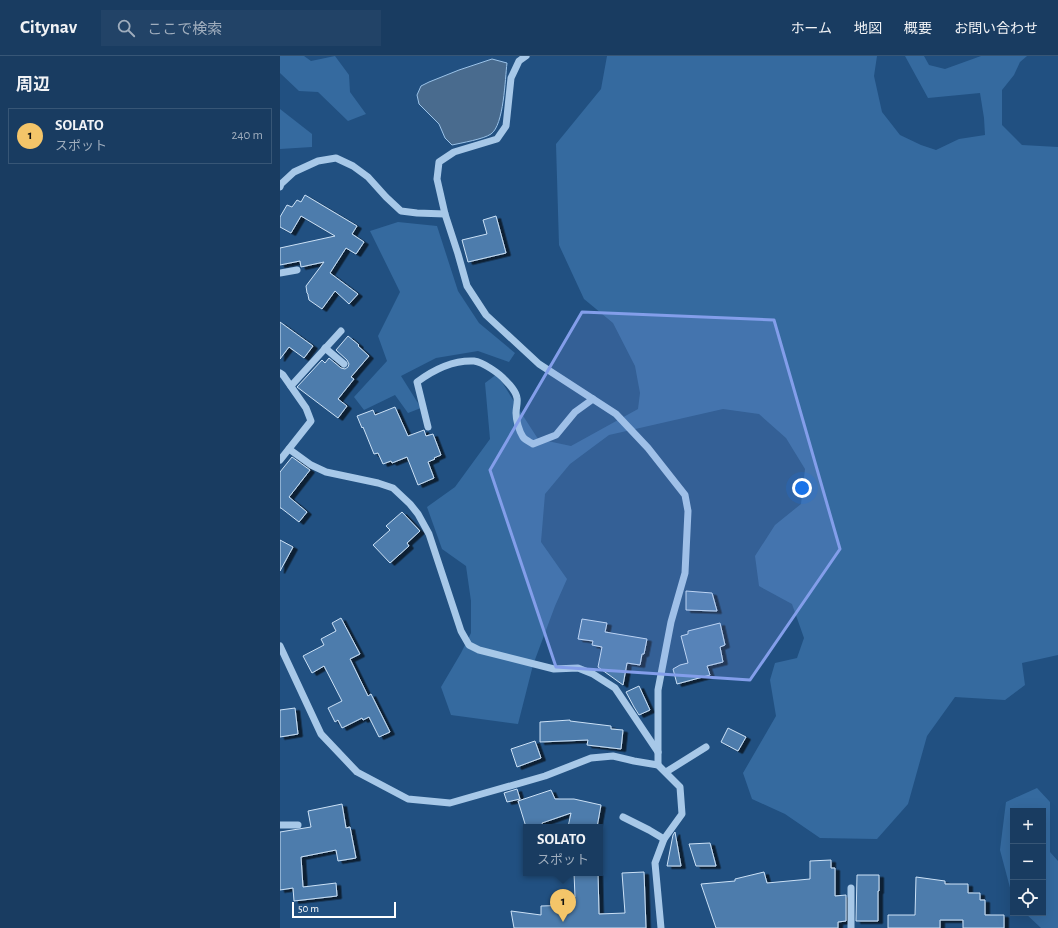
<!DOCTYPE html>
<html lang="ja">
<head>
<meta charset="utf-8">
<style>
  :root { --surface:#193c61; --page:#224367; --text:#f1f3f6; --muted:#9fadbd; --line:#375676; --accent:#f4c569 }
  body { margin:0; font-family:"Alegreya Sans","Noto Sans JP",sans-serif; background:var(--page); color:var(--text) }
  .controls { position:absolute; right:12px; bottom:12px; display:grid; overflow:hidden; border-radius:0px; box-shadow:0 4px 16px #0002 }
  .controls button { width:36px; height:36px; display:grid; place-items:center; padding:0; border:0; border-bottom:1px solid var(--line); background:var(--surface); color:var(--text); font:20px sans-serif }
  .scale { position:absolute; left:12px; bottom:10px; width:104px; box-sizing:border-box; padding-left:4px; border:2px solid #fff; border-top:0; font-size:11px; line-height:14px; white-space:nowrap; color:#fff; -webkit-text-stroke:3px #215081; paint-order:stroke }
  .you { position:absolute; left:522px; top:432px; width:14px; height:14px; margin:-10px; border:3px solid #fff; border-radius:50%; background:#1a73e8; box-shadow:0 0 0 6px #1a73e833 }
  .badge { display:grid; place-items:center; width:26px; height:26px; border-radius:50%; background:var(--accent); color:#111; font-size:13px; font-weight:700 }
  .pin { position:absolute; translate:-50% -33px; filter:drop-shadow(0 1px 2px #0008) }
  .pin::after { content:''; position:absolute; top:21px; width:14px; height:12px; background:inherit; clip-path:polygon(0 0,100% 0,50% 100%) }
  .popup { position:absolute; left:243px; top:768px; width:80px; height:52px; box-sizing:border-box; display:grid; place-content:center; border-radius:0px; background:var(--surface); filter:drop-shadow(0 1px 3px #0005); font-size:13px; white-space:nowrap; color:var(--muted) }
  .popup b { font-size:15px; color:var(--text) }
  .popup::after { content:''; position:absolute; left:50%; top:100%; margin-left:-8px; border:8px solid transparent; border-top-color:var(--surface) }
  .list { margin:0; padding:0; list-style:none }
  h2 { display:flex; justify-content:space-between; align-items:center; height:52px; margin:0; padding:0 16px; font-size:17px }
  h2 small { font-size:13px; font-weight:400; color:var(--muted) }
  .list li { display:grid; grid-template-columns:26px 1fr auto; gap:12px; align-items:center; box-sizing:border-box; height:56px; margin:0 8px 8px; padding:0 8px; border:1px solid var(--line); border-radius:0px }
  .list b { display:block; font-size:15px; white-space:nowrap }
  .list p { margin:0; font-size:13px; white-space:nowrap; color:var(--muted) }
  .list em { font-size:13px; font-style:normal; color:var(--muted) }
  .icon { flex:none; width:22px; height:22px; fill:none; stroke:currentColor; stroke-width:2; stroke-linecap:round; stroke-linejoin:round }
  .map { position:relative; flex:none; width:778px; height:872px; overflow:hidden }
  header { display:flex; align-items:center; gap:24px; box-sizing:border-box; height:56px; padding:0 20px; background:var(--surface); border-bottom:1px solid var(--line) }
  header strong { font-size:19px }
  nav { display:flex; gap:22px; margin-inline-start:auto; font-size:14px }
  .search { width:280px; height:36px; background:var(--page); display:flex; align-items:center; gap:10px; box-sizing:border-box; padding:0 14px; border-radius:0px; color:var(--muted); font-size:15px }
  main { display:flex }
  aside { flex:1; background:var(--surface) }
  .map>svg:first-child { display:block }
</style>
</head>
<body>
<header>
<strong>Citynav</strong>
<div class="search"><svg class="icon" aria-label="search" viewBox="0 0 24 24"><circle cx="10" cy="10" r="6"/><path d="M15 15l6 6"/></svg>ここで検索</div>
<nav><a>ホーム</a><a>地図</a><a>概要</a><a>お問い合わせ</a></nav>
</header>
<main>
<aside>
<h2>周辺<small></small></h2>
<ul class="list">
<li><span class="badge">1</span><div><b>SOLATO</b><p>スポット</p></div><em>240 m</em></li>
</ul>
</aside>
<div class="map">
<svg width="778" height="872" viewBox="0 0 778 872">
  <defs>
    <filter id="shadow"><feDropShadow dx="4.5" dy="2.5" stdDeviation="0" flood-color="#0009"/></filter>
  </defs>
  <rect width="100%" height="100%" fill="#215081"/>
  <g fill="#356a9f">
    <path d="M 0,0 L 24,0 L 31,5 L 55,0 L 69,19 L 70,36 L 86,58 L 68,65 L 38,36 L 19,35 L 0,17 Z"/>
    <path d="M 327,0 L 597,0 L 594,20 L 602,56 L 620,79 L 641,89 L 656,94 L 679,83 L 705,79 L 704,62 L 700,37 L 648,42 L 625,0 L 644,0 L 649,9 L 665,13 L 701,0 L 747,0 L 740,6 L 734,19 L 722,34 L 722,69 L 742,89 L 778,91 L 778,599 L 742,607 L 745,629 L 725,644 L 675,641 L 647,680 L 628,748 L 597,783 L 540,782 L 505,758 L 472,743 L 463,717 L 496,660 L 490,624 L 495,607 L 517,602 L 524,582 L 512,548 L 479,530 L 475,500 L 495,469 L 521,448 L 525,413 L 506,382 L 479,358 L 443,353 L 329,379 L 290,408 L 265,438 L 261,486 L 287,523 L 275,550 L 253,609 L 238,668 L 171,659 L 161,631 L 181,597 L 191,577 L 191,545 L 186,510 L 162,493 L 147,451 L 175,431 L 210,383 L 205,327 L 217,318 L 238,352 L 258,383 L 291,390 L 358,353 L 360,337 L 355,310 L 333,267 L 304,243 L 279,189 L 276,88 L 321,33 Z"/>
    <path d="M 0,53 L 32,78 L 32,91 L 0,93 Z"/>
    <path d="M 118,166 L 157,170 L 178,235 L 199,267 L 235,297 L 229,306 L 198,295 L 156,302 L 121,320 L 141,352 L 128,357 L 115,339 L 84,354 L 74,341 L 107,305 L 98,280 L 120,236 L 90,175 Z"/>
    <path d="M 757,732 L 770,746 L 770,796 L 778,805 L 778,872 L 761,872 L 745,857 L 763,857 L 763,755 L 733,755 L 733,843 L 720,794 L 726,746 Z"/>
  </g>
  <path fill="#496b8e" stroke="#9bc3e9" d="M 212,3 L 227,7 C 225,23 224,69 211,78 C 204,83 181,87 172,89 L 165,82 L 159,68 L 139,48 L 137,39 L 141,30 L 149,26 L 179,14 Z"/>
  <g fill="#4e7cac" stroke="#cbe1f6" filter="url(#shadow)">
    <path d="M 25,139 L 77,170 L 72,178 L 84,186 L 76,198 L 66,192 L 50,217 L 78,238 L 69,248 L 55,235 L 42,253 L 29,244 L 28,239 L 28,238 L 27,237 L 26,230 L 44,206 L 21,211 L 20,205 L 0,209 L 0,192 L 55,180 L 21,160 L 11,177 L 0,171 L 0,161 L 7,149 L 12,151 L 17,144 L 21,146 Z"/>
    <path d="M 216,160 L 226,197 L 188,206 L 182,184 L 207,178 L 203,164 Z"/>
    <path d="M 0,266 L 33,290 L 24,302 L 9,291 L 0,303 Z"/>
    <path d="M 68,280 L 79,289 L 78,290 L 89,300 L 71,321 L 74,323 L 58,343 L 67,350 L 58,362 L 17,331 L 42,304 L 45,307 L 49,302 L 61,312 L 65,313 L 68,311 L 69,308 L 67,304 L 56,294 Z"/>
    <path d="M 115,351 L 128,380 L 144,374 L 146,380 L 153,378 L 161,399 L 154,402 L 155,403 L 148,406 L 154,422 L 138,429 L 127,401 L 112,407 L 111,405 L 103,408 L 98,397 L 94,398 L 83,371 L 82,372 L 77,360 L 93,354 L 95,359 Z"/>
    <path d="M 12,401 L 30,414 L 9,441 L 27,456 L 19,466 L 1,452 L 0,452 L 0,416 Z"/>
    <path d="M 122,456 L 140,475 L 127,487 L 129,490 L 110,507 L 93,489 L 110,474 L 106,470 Z"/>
    <path d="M 0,484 L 13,491 L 0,515 Z"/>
    <path d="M 406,535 L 432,537 L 437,555 L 406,554 Z"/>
    <path d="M 61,562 L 80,598 L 70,603 L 88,640 L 91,638 L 110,676 L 99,681 L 89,661 L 83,664 L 82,662 L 62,672 L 58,664 L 55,666 L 48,652 L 62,645 L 44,610 L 32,617 L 23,600 L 44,589 L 41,583 L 56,575 L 52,567 Z"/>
    <path d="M 302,563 L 327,567 L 325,576 L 367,583 L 364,598 L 362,598 L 360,609 L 347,607 L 343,629 L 318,611 L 322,591 L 312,589 L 313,585 L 298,583 Z"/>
    <path d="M 440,567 L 445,589 L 440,591 L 443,606 L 427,610 L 430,619 L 397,628 L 393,613 L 400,609 L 408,607 L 401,580 L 408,578 L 408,575 Z"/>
    <path d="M 359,630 L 370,654 L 359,659 L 354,651 L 346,636 Z"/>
    <path d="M 15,652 L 18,678 L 0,681 L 0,654 Z"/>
    <path d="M 290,664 L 290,665 L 331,670 L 331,673 L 343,674 L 341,693 L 307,689 L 308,684 L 260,686 L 260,666 Z"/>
    <path d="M 448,672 L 466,681 L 458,695 L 441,686 Z"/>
    <path d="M 255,685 L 261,702 L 237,711 L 231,693 Z"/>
    <path d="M 237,733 L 240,743 L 227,746 L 224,737 Z"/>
    <path d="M 271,734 L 275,743 L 294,743 L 321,749 L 317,771 L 288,771 L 291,757 L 262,767 L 263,771 L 246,771 L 238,745 Z"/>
    <path d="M 62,748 L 66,772 L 70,771 L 76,802 L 58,805 L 56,794 L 21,801 L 23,831 L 56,827 L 57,840 L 14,845 L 13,832 L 0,834 L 0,776 L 31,771 L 28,755 Z"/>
    <path d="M 395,776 L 401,810 L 387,810 L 393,779 Z"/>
    <path d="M 430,787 L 436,810 L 416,810 L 409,788 Z"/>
    <path d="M 551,804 L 551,812 L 555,812 L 555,840 L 566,839 L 566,865 L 558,866 L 558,872 L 436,872 L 421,828 L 455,825 L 455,823 L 484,816 L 487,827 L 530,823 L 530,805 Z"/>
    <path d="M 364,816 L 366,872 L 234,872 L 231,855 L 261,859 L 261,850 L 292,849 L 292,841 L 295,841 L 294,817 L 318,817 L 319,858 L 345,857 L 342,817 Z"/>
    <path d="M 577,819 L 599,819 L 599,835 L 598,835 L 598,865 L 576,865 Z"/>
    <path d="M 636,821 L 665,825 L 665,828 L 688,828 L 688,837 L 700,837 L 700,844 L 705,844 L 705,859 L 724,859 L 724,872 L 683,872 L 683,864 L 660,864 L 660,872 L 608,872 L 608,859 L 635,859 Z"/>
  </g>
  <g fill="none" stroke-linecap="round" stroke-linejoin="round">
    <g stroke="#a7c8e8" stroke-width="7">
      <path d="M 246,0 L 239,5 L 231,22 L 226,70 L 217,83 L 174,96 L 159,106 L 157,123 L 165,158 L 178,198 L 187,230 L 206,259 L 259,308 L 336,358 L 368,392 L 405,439 L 408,455 L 405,517 L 391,566 L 378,634 L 378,709"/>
      <path d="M 0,131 L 1,128 L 14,116 L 38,105 L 56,102 L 73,110 L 88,121 L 106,141 L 121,155 L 137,157 L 165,158"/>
      <path d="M 0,217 L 17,214"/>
      <path d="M 45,292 L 64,308"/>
      <path d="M 0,317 L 3,319 L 26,352 L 31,365 L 0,404"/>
      <path d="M 11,330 L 61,275"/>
      <path d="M 148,371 L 137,326 C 153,314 173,304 194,305 C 203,306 220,318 225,324 C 230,329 236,335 237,342 C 238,346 236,352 236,357 C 236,364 239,375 243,381 C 245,384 250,386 253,388 L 276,379 L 295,356 L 313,343"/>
      <path d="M 9,393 L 31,409 L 46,416 L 98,427 L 113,432 L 130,448 L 138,458 L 149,478 L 181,575 L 189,589 L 199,594 L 274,613 L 298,612 L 313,618 L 335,632 L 378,696"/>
      <path d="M 0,590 L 41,678 L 77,716 L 128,743 L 170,747 L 265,720 L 311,702 L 333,700 L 354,705 L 378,709 L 400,731 L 402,758 L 384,783 L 375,807 L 381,872"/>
      <path d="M 386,716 L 426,691"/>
      <path d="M 343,761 L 369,774 L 384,783"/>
      <path d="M 0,769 L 18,769"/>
      <path d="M 571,832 L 571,872"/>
    </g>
  </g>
  <path fill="#839eea" fill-opacity="0.2" stroke="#839eea" stroke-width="3" stroke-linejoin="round" d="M 302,256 L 494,264 L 560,493 L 470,624 L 276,611 L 210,414 Z"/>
</svg>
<div class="controls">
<button>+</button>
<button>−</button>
<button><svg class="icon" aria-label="locate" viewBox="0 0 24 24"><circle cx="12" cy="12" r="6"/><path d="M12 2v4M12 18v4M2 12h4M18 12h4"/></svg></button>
</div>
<div class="scale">50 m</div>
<div class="you"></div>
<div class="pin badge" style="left:283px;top:866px">1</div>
<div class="popup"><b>SOLATO</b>スポット</div>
</div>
</main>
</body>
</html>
